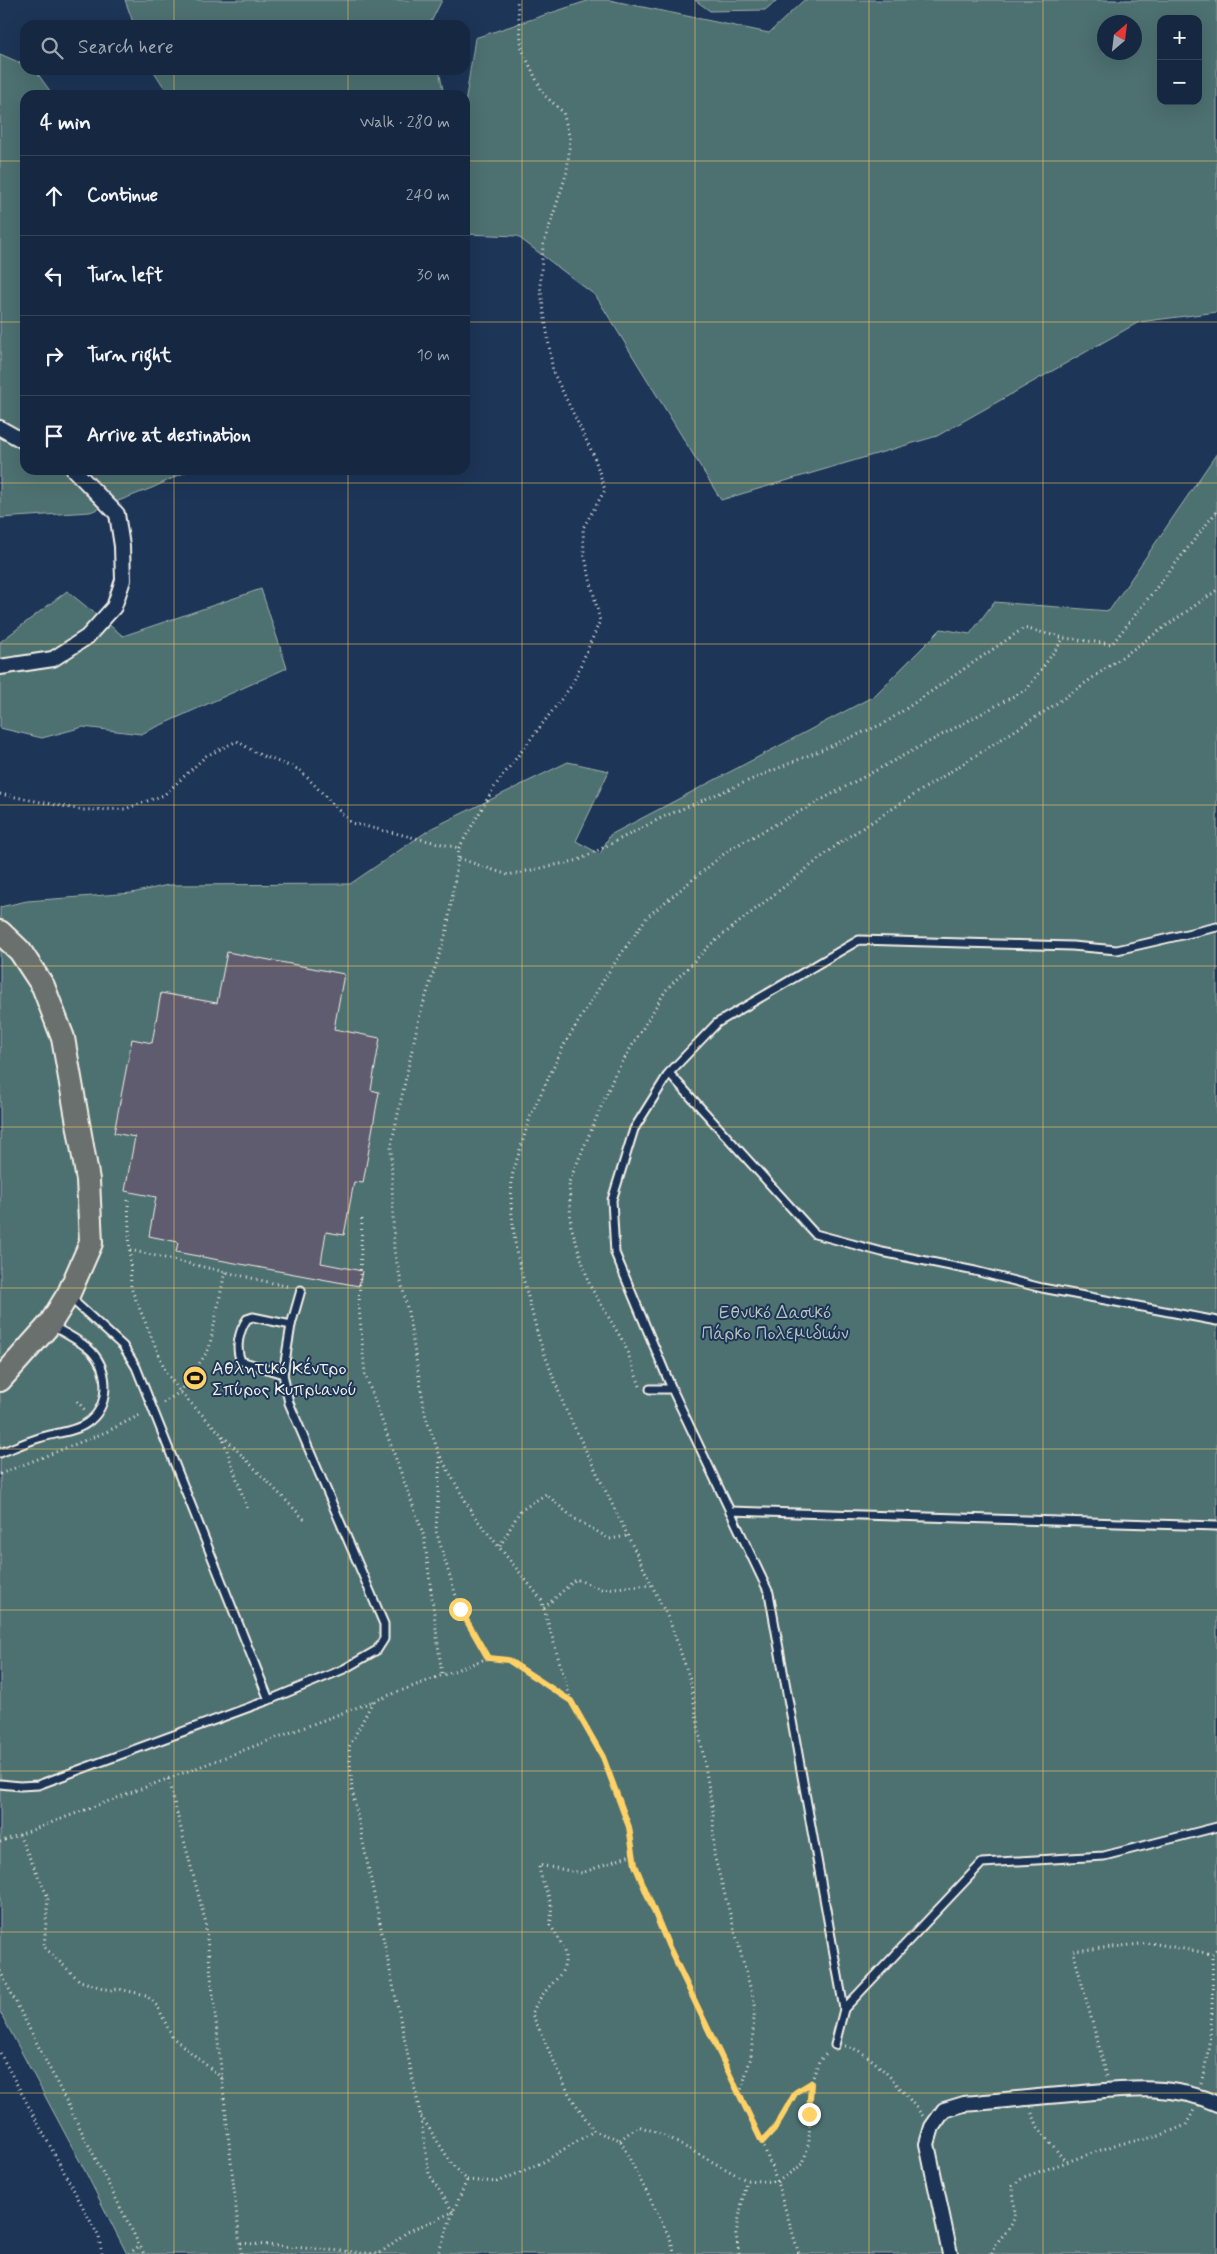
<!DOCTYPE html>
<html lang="en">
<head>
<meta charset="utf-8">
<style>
  :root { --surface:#162841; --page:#1f3048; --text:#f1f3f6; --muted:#9ea6b1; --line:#35445a }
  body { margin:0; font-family:Mynerve,sans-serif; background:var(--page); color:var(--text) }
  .controls { position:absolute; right:15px; top:15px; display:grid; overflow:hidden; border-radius:10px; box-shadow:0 5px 20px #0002 }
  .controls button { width:45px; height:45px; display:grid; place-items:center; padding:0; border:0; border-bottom:1px solid var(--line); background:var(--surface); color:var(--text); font:25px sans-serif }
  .compass { position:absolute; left:1097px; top:15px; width:45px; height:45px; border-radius:50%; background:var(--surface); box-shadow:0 5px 20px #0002; rotate:28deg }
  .stop { position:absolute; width:15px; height:15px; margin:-11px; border:4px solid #ffd166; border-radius:50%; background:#fff }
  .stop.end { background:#ffd166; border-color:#fff; box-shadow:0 1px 5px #0008 }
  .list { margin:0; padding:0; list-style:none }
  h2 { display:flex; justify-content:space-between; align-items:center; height:65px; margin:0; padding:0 20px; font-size:21px }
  h2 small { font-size:16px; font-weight:400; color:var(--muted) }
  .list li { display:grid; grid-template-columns:32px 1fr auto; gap:15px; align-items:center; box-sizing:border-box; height:80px; padding:0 20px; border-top:1px solid var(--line) }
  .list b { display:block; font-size:19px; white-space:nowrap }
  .list em { font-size:16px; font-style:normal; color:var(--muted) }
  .icon { flex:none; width:28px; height:28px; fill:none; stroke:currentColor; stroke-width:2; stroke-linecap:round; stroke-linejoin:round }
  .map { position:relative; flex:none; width:1217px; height:2254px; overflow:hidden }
  .search { position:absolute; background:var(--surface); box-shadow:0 5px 20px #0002; left:20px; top:20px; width:450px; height:55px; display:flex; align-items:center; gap:12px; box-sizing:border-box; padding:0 18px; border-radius:15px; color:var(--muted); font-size:19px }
  .panel { position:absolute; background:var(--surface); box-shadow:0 5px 20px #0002; left:20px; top:90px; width:450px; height:385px; border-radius:15px }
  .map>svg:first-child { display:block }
</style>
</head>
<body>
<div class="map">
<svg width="1217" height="2254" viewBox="0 0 1217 2254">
  <rect width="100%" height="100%" fill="#1d3557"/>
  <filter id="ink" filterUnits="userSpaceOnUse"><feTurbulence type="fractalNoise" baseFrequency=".02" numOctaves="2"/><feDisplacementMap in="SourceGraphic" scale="10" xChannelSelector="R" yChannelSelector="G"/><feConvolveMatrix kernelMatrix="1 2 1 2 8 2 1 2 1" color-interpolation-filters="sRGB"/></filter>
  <g filter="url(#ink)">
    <g fill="#4e7071" stroke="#a1b0ac" fill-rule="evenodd">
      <path d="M 125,0 L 442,0 L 431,22 L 431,25 L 134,25 Z"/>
      <path d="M 590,0 L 609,0 L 769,33 L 804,0 L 1217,0 L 1217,312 L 1139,322 L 937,436 L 721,500 L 596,296 L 517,236 L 465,234 L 465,104 L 475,38 ZM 1161,19 L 1198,19 L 1198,101 L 1161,101 ZM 1104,22 L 1134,22 L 1134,52 L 1104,52 Z"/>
      <path d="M 695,0 L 777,0 L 765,10 L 710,11 Z"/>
      <path d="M 0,54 L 25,65 L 25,70 L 35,70 L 53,95 L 25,95 L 25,470 L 190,470 L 152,488 L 90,512 L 0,518 Z"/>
      <path d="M 153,70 L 439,70 L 444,95 L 169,95 Z"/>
      <path d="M 1217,453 L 1217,2254 L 127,2254 L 84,2169 L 0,2012 L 0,907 L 27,901 L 132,893 L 168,885 L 350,884 L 432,828 L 568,762 L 609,771 L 576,841 L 600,854 L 610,835 L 874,696 L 941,629 L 970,634 L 994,602 L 1109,611 Z"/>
      <path d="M 261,589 L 287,668 L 141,734 L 83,727 L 42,738 L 0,728 L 0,642 L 67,591 L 123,636 Z"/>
    </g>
    <path fill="#615c6f" stroke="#f4f1e8" d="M 227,952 L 344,974 L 334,1029 L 380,1038 L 371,1090 L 379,1092 L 363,1183 L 354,1182 L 344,1235 L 326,1232 L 321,1263 L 362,1271 L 359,1286 L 176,1252 L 178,1242 L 149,1236 L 156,1197 L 125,1191 L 135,1137 L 114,1133 L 132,1039 L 152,1043 L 161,993 L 217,1003 Z"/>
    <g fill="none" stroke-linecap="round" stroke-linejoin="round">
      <defs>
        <g id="lane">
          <path d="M 669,1073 L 717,1023 L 859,940 L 1072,946 L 1117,950 L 1217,927"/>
          <path d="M 71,1295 L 77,1304 L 123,1346 L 136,1367 L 269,1700"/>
          <path d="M 283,1374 L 241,1361 C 235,1348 239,1331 247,1319 L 253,1317 L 291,1325"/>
          <path d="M 650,1389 L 672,1389 L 769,1593 L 844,2009 L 835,2045"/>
          <path d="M 672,1389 L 615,1253 L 612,1200 L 634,1129 L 669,1073 L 815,1234 L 882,1252 L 975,1271 L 1042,1288 L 1217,1321"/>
          <path d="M 0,1453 C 13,1448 26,1442 39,1438 C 54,1433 75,1432 87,1423 C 110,1407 110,1372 92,1352 C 82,1341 65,1334 53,1326"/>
          <path d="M 730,1511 L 1217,1526"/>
          <path d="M 0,1784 L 20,1786 L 38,1785 L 269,1700 L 344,1669 L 377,1650 L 384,1639 L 384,1624 L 289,1403 L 283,1374 L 291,1325 L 301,1290"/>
          <path d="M 844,2009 L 982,1863 L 1104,1856 L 1217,1827"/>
        </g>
        <g id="street">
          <path d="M 0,428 L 25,442"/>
          <path d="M 0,667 L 53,659 L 87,637 L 114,607 L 123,580 L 122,546 L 117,514 L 74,470"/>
          <path d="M 950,2254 L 927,2144 L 932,2127 L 944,2110 L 964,2104 C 999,2101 1035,2097 1071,2094 C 1120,2090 1171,2082 1217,2104"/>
        </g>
        <path id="primary" d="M 0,932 L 20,951 L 43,986 L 63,1038 L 88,1180 L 91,1243 L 69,1293 L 50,1324 L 0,1380"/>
      </defs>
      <use href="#lane" stroke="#f4f1e8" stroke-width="11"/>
      <use href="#street" stroke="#f4f1e8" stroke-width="18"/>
      <use href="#primary" stroke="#f4f1e8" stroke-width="26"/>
      <g stroke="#f4f1e8" stroke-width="3" stroke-dasharray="1 4" stroke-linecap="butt">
        <path d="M 0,794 L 82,810 L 125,809 L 164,795 L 206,756 L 237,741 L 258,754 L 300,770 L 351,823 L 459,848"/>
        <path d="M 458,858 L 459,848 L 495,786 L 572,685 L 600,621 L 584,553 L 583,528 L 605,490 L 594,456 L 553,372 L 540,285 L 543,246 L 567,172 L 570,139 L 563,112 L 543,94 L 522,49 L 517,0"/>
        <path d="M 128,1200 L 131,1288 L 166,1372 L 180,1392 L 306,1521"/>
        <path d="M 362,1219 L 359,1307 L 365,1374 L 424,1536 L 442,1675"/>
        <path d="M 130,1250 L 290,1287"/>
        <path d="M 640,1386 L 624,1343 L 590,1286 L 571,1226 L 569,1182 L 615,1074 L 666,990 L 710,945 L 842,841 L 1047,710 L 1217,590"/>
        <path d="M 77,1401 L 85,1410"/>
        <path d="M 163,1403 L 180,1392 L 209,1349 L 225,1272"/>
        <path d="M 222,1436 L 248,1511"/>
        <path d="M 440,1457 L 436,1531 L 460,1609 L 488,1658"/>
        <path d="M 0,1474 L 106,1432 L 142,1414"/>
        <path d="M 500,1546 L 520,1511 L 546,1494 L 572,1517 L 610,1539 L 627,1536"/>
        <path d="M 544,1608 L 576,1579 L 601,1589 L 651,1585"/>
        <path d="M 373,1701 L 349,1747 L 352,1790 L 420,2113 L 429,2174 L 453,2212"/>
        <path d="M 571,1701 L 541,1599 L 474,1516 L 440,1456 L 426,1418 L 408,1312 L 394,1250 L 391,1146 L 419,1018 L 447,930 L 458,858 L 508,875 L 579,860 L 663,817 L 885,723 L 1024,628 L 1064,638"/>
        <path d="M 168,1779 L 205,1920 L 241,2254"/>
        <path d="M 19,1835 L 48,1897 L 44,1947 L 80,1981 L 109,1990 L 119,1989 L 146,1995 L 158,2007 L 172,2037 L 222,2078"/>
        <path d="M 0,1842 L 488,1658 L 508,1660 L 571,1701 L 603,1757 L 629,1827 L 635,1865 L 669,1947 L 764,2147 L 777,2182 L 799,2254"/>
        <path d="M 633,1854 L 582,1873 L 539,1865 C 541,1889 556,1897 550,1925 C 587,1977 547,1973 532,2014 L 569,2094 L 594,2131 L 620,2140 L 670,2238 L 675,2254"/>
        <path d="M 0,1971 L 144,2254"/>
        <path d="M 845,2046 C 872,2050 906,2095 923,2116"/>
        <path d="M 0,2053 L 99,2237 L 102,2254"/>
        <path d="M 1107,2076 L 1073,1951 L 1151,1943 L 1212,1954"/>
        <path d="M 1201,2083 C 1213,2040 1213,1998 1212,1954 L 1217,1949"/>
        <path d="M 740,2094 L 751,2057 L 755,2005 L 714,1855 L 713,1812 L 690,1679 L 670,1622 L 564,1406 L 539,1339 L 516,1251 L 511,1206 L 512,1176 L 530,1117 L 564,1045 L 610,970 L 647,917 L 730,849 L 1027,689 L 1064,638 L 1112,644 L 1217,511"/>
        <path d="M 1032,2113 L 1038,2127 L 1065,2161"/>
        <path d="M 421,2116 L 452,2164 L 467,2180 L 453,2212"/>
        <path d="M 620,2140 L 638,2126 L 659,2133 L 746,2180 L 777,2182 L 803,2164 L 809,2142 L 811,2083 L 819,2061 L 827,2053"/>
        <path d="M 762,2142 L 775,2128 L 796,2092 L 811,2084"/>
        <path d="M 467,2180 L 498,2182 L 543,2162 L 594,2131"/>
        <path d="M 241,2243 L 379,2254 L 407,2232 L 453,2212 L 438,2254"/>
        <path d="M 129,2254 L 139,2246"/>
        <path d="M 739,2254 L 736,2234 L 746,2180"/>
        <path d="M 992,2254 C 996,2237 1012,2231 1014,2217 C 1016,2207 1013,2195 1013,2185 L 1024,2177 L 1115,2145 L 1159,2136 L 1186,2125 L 1194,2110"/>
        <path d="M 1216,2254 L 1217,2253"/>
      </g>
      <use href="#lane" stroke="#1d3557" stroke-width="7"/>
      <use href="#street" stroke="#1d3557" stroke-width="14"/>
      <use href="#primary" stroke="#6a706d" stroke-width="22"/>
    </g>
  </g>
  <g fill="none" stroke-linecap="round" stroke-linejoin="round" filter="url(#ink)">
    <path stroke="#ffd166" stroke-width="6" d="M 460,1609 L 488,1658 L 508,1660 L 571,1701 L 603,1757 L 629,1827 L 635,1865 L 669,1947 L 762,2142 L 775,2128 L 796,2092 L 811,2083 L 809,2114"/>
  </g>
  <path fill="none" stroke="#ffd166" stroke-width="1" stroke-opacity="0.55" d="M 174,0 L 174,25M 348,0 L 348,25M 522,0 L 522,2254M 695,0 L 695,2254M 869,0 L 869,2254M 1043,0 L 1043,2254M 174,70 L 174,95M 348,70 L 348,95M 0,161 L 25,161M 465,161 L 1217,161M 0,322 L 25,322M 465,322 L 1217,322M 174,470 L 174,2254M 348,470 L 348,2254M 0,483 L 1217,483M 0,644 L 1217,644M 0,805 L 1217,805M 0,966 L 1217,966M 0,1127 L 1217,1127M 0,1288 L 1217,1288M 0,1449 L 1217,1449M 0,1610 L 1217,1610M 0,1771 L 1217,1771M 0,1932 L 1217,1932M 0,2093 L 1217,2093"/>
  <defs>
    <symbol id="stadium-disc" viewBox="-11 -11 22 22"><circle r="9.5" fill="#ffd166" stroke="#1d3557"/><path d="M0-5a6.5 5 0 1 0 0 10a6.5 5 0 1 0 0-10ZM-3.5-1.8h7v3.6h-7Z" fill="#111"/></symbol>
  </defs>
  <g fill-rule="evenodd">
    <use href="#stadium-disc" x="181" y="1364" width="28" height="28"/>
  </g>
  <g text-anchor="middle" stroke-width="4" stroke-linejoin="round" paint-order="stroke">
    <g font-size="18" fill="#bac4be" stroke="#1d3557">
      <text x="775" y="1318">Εθνικό Δασικό<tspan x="775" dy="21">Πάρκο Πολεμιδιών</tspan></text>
    </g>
    <g font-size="18" fill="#f4f1e8" stroke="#1d3557" text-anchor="start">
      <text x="212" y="1374">Αθλητικό Κέντρο<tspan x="212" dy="21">Σπύρος Κυπριανού</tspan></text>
    </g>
  </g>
</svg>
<div class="controls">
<button>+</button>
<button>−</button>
</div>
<svg class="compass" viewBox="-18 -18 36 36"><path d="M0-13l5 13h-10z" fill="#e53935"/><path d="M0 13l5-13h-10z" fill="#9ea6b1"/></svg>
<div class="stop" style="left:460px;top:1609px"></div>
<div class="stop end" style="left:809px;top:2114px"></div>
<div class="search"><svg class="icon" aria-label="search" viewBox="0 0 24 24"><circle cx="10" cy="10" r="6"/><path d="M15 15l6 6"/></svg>Search here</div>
<section class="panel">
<h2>4 min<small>Walk · 280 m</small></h2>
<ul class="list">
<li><svg class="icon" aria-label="ahead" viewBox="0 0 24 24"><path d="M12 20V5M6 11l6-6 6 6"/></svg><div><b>Continue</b></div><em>240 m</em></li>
<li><svg class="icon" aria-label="left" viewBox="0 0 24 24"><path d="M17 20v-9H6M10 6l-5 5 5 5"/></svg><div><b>Turn left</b></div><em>30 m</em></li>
<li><svg class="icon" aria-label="right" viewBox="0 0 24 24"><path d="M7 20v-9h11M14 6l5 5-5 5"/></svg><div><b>Turn right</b></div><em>10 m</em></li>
<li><svg class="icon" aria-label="arrive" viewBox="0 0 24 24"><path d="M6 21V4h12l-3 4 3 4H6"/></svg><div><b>Arrive at destination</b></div></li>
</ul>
</section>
</div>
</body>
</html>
